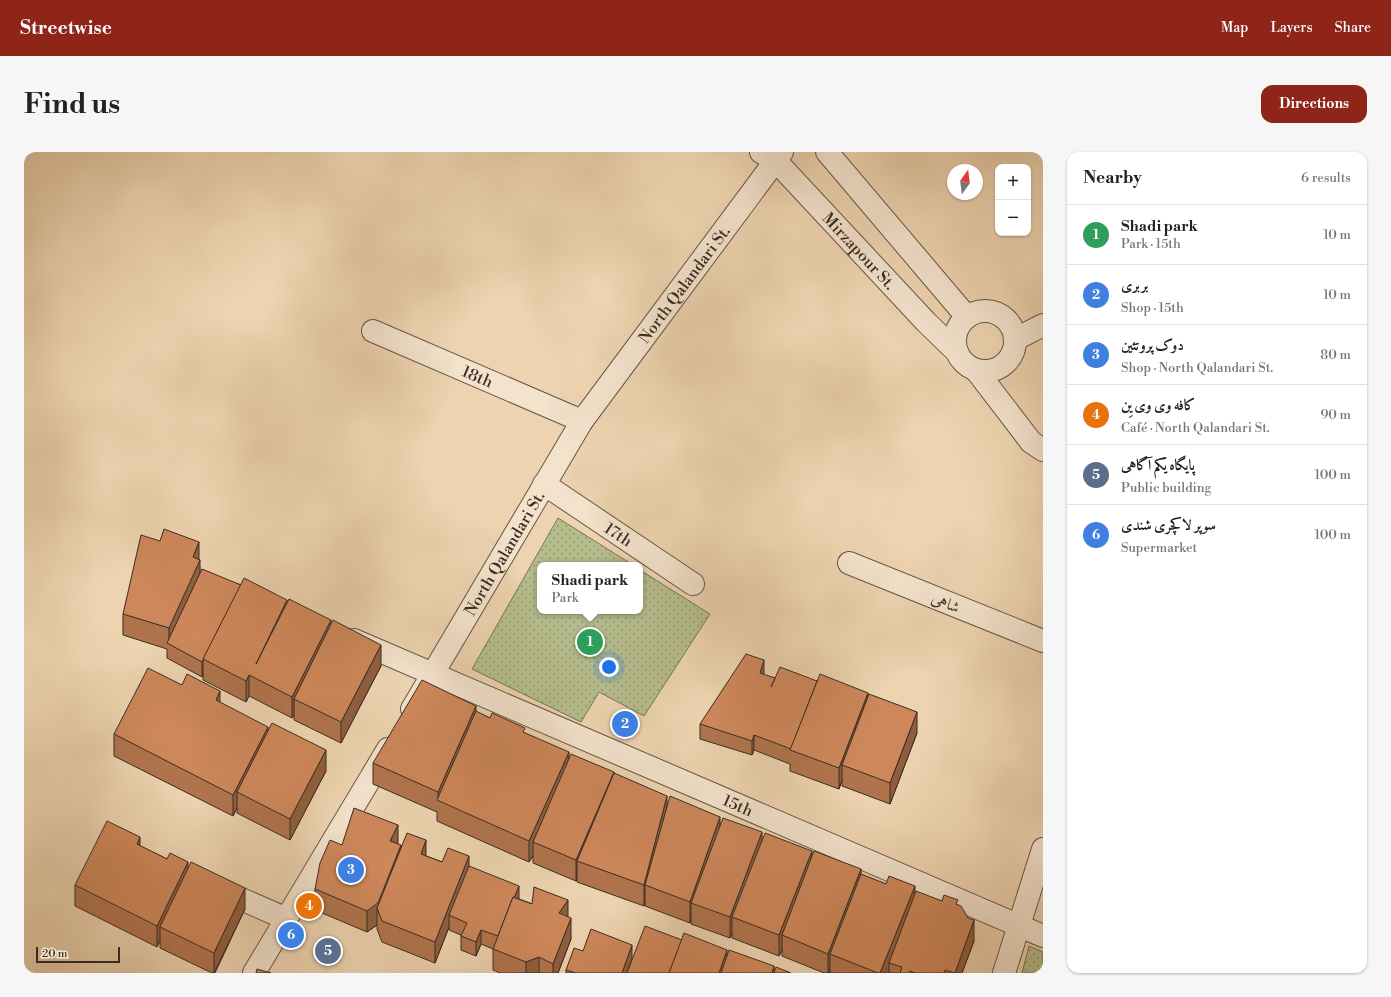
<!DOCTYPE html>
<html lang="en">
<head>
<meta charset="utf-8">
<style>
  :root { --surface:#fff; --page:#f6f6f6; --text:#222; --muted:#767676; --line:#e0e0e0; --accent:#8f2418 }
  body { margin:0; font-family:"Libre Bodoni",Amiri,serif; background:var(--page); color:var(--text) }
  .controls { position:absolute; right:12px; top:12px; display:grid; overflow:hidden; border-radius:8px; box-shadow:0 1px 3px #0004 }
  .controls button { width:36px; height:36px; display:grid; place-items:center; padding:0; border:0; border-bottom:1px solid var(--line); background:var(--surface); color:var(--text); font:20px sans-serif }
  .compass { position:absolute; left:923px; top:12px; width:36px; height:36px; border-radius:50%; background:var(--surface); box-shadow:0 1px 3px #0004; rotate:14deg }
  .scale { position:absolute; left:12px; bottom:10px; width:84px; box-sizing:border-box; padding-left:4px; border:2px solid #392c24; border-top:0; font-size:11px; line-height:14px; white-space:nowrap; color:#392c24; -webkit-text-stroke:3px #f3e2cc; paint-order:stroke }
  .you { position:absolute; left:585px; top:515px; width:14px; height:14px; margin:-10px; border:3px solid #fff; border-radius:50%; background:#1a73e8; box-shadow:0 0 0 6px #1a73e833 }
  .badge { display:grid; place-items:center; width:26px; height:26px; border-radius:50%; background:var(--accent); color:#fff; font-size:13px; font-weight:700 }
  .pin { position:absolute; translate:-50% -50%; border:2px solid #fff; box-shadow:0 1px 4px #0006 }
  .popup { position:absolute; left:513px; top:410px; width:106px; height:52px; box-sizing:border-box; display:grid; place-content:center; border-radius:8px; background:var(--surface); filter:drop-shadow(0 1px 3px #0005); font-size:13px; white-space:nowrap; color:var(--muted) }
  .popup b { font-size:15px; color:var(--text) }
  .popup::after { content:''; position:absolute; left:50%; top:100%; margin-left:-8px; border:8px solid transparent; border-top-color:var(--surface) }
  .list { margin:0; padding:0; list-style:none }
  h2 { display:flex; justify-content:space-between; align-items:center; height:52px; margin:0; padding:0 16px; font-size:17px }
  h2 small { font-size:13px; font-weight:400; color:var(--muted) }
  .list li { display:grid; grid-template-columns:26px 1fr auto; gap:12px; align-items:center; box-sizing:border-box; height:60px; padding:0 16px; border-top:1px solid var(--line) }
  .list b { display:block; font-size:15px; white-space:nowrap }
  .list p { margin:0; font-size:13px; white-space:nowrap; color:var(--muted) }
  .list em { font-size:13px; font-style:normal; color:var(--muted) }
  .map { position:relative; flex:none; width:1019px; height:821px; overflow:hidden; border-radius:12px }
  header { display:flex; align-items:center; gap:24px; box-sizing:border-box; height:56px; padding:0 20px; background:var(--accent); color:#fff }
  header strong { font-size:19px }
  nav { display:flex; gap:22px; margin-inline-start:auto; font-size:14px }
  .intro { display:flex; align-items:center; justify-content:space-between; box-sizing:border-box; height:96px; padding:0 24px }
  h1 { margin:0; font-size:28px }
  .button { padding:10px 18px; border-radius:12px; background:var(--accent); color:#fff; font-size:14px; font-weight:700 }
  main { display:flex; gap:24px; padding:0 24px }
  aside { flex:1; background:var(--surface); border-radius:12px; box-shadow:0 1px 3px #0004 }
  .map>svg:first-child { display:block }
</style>
</head>
<body>
<header>
<strong>Streetwise</strong>
<nav><a>Map</a><a>Layers</a><a>Share</a></nav>
</header>
<div class="intro"><h1>Find us</h1><a class="button">Directions</a></div>
<main>
<div class="map">
<svg width="1019" height="821" viewBox="0 0 1019 821">
  <defs>
    <pattern id="grass-dots" width="8" height="8" patternUnits="userSpaceOnUse"><rect width="8" height="8" fill="#b6bd8d"/><path d="M2 2h.1M6 6h.1" fill="none" stroke="#959a73" stroke-width="1.8" stroke-linecap="round"/></pattern>
  </defs>
  <rect width="100%" height="100%" fill="#edd3b0"/>
  <filter id="stains"><feTurbulence type="fractalNoise" baseFrequency=".005" numOctaves="4"/><feColorMatrix values="0 0 0 0 .2 0 0 0 0 .09 0 0 0 0 .02 0 0 0 .5 -.17"/></filter>
  <radialGradient id="worn" r=".72"><stop offset=".6" stop-color="#630" stop-opacity="0"/><stop offset="1" stop-color="#630" stop-opacity=".3"/></radialGradient>
  <g fill="url(#grass-dots)" stroke="#787458">
    <path d="M 534,366 L 609,413 L 516,413 L 516,459 L 616,459 L 616,418 L 686,462 L 620,564 L 575,540 L 557,570 L 448,517 Z"/>
    <path d="M 1005,794 L 1019,800 L 1019,821 L 998,821 Z"/>
  </g>
  <g fill="none" stroke-linecap="round" stroke-linejoin="round">
    <defs>
      <g id="minor">
        <path id="s1" d="M 737,0 L 751,8 L 902,170 L 933,200"/>
        <path d="M 803,0 L 943,165"/>
        <circle cx="961" cy="189" r="30"/>
        <path id="s2" d="M 349,179 L 558,269"/>
        <path d="M 992,187 L 1019,173"/>
        <path d="M 952,218 L 1007,290 L 1019,298"/>
        <path id="s3" d="M 520,332 L 669,432"/>
        <path d="M 825,411 L 1019,489"/>
        <path id="s4" d="M 330,488 L 1019,784"/>
        <path id="s5" d="M 388,557 L 558,269 L 758,0"/>
        <path d="M 194,737 L 263,767"/>
        <path d="M 230,821 L 364,597"/>
        <path d="M 980,821 L 1019,697"/>
      </g>
    </defs>
    <use href="#minor" stroke="#665647" stroke-width="24"/>
    <use href="#minor" stroke="#f3e2cc" stroke-width="22"/>
  </g>
  <g fill="#b0744d" stroke="#392c24">
    <path d="M 175,407 L 176,420 L 217,433 L 263,451 L 307,472 L 357,514 L 317,591 L 270,568 L 270,563 L 268,566 L 225,544 L 222,550 L 179,528 L 179,522 L 178,525 L 143,506 L 143,497 L 99,483 L 99,462 Z"/>
    <path d="M 740,523 L 751,526 L 793,529 L 844,545 L 893,581 L 866,652 L 818,634 L 818,628 L 815,637 L 766,619 L 766,612 L 730,598 L 728,603 L 676,587 L 676,572 Z"/>
    <path d="M 158,533 L 196,551 L 244,580 L 302,619 L 266,688 L 213,661 L 213,656 L 209,664 L 90,604 L 90,582 Z"/>
    <path d="M 452,560 L 501,581 L 545,605 L 590,622 L 643,652 L 788,706 L 891,742 L 934,753 L 950,789 L 938,821 L 865,821 L 865,819 L 865,821 L 806,821 L 806,819 L 805,821 L 800,821 L 758,804 L 758,798 L 755,804 L 708,786 L 708,782 L 706,786 L 667,772 L 667,767 L 666,771 L 621,754 L 621,750 L 620,754 L 553,730 L 553,727 L 552,729 L 509,711 L 509,704 L 505,710 L 413,669 L 413,660 L 349,632 L 349,611 Z"/>
    <path d="M 374,692 L 377,696 L 402,704 L 418,710 L 445,716 L 495,747 L 544,765 L 547,787 L 534,821 L 476,821 L 469,818 L 469,797 L 457,792 L 452,804 L 437,798 L 437,783 L 425,778 L 425,775 L 411,811 L 358,790 L 353,777 L 353,773 L 343,780 L 291,758 L 291,737 L 318,693 Z"/>
    <path d="M 116,694 L 143,707 L 164,716 L 221,757 L 191,821 L 188,821 L 136,796 L 136,788 L 133,795 L 51,754 L 51,733 Z"/>
    <path d="M 608,807 L 603,821 L 542,821 L 542,818 Z"/>
  </g>
  <g fill="#905e3f" stroke="#392c24">
    <path d="M 175,390 L 175,411 L 176,408 L 176,429 L 145,492 L 145,476 L 169,405 Z"/>
    <path d="M 263,448 L 263,469 L 232,512 Z"/>
    <path d="M 307,468 L 307,489 L 270,547 L 270,563 L 268,566 L 268,545 Z"/>
    <path d="M 357,493 L 357,514 L 317,591 L 317,570 Z"/>
    <path d="M 179,508 L 179,522 L 178,525 L 178,510 Z"/>
    <path d="M 740,508 L 740,522 L 736,521 Z"/>
    <path d="M 225,523 L 225,544 L 222,550 L 222,529 Z"/>
    <path d="M 196,539 L 196,560 L 192,548 Z"/>
    <path d="M 844,541 L 844,562 L 818,613 L 818,628 L 815,637 L 815,616 Z"/>
    <path d="M 452,554 L 452,575 L 414,649 L 414,640 Z"/>
    <path d="M 893,560 L 893,581 L 866,652 L 866,631 Z"/>
    <path d="M 244,575 L 244,596 L 213,640 L 213,656 L 209,664 L 209,643 Z"/>
    <path d="M 730,583 L 730,598 L 728,603 L 728,589 Z"/>
    <path d="M 302,598 L 302,619 L 266,688 L 266,667 Z"/>
    <path d="M 545,600 L 545,621 L 509,690 L 509,704 L 505,710 L 505,689 Z"/>
    <path d="M 590,620 L 590,641 L 553,709 L 553,727 L 552,729 L 552,708 Z"/>
    <path d="M 643,644 L 643,665 L 621,733 L 621,750 L 620,754 L 620,733 Z"/>
    <path d="M 696,665 L 696,686 L 667,751 L 667,767 L 666,771 L 666,750 Z"/>
    <path d="M 374,673 L 374,694 L 366,689 Z"/>
    <path d="M 738,680 L 738,701 L 708,765 L 708,782 L 706,786 L 706,765 Z"/>
    <path d="M 116,685 L 116,706 L 113,692 Z"/>
    <path d="M 402,688 L 402,709 L 397,702 Z"/>
    <path d="M 377,693 L 377,714 L 353,756 L 353,773 L 343,780 L 343,759 Z"/>
    <path d="M 788,699 L 788,720 L 758,783 L 758,798 L 755,804 L 755,783 Z"/>
    <path d="M 445,704 L 445,725 L 425,763 L 425,775 L 411,811 L 411,790 Z"/>
    <path d="M 164,710 L 164,731 L 136,775 L 136,788 L 133,795 L 133,774 Z"/>
    <path d="M 837,717 L 837,738 L 806,802 L 806,819 L 804,821 L 804,802 Z"/>
    <path d="M 495,734 L 495,748 L 474,784 Z"/>
    <path d="M 891,734 L 891,755 L 865,811 L 865,821 L 856,821 Z"/>
    <path d="M 221,736 L 221,757 L 190,821 L 190,801 Z"/>
    <path d="M 544,748 L 544,769 L 535,761 Z"/>
    <path d="M 547,766 L 547,787 L 534,821 L 529,821 L 529,812 Z"/>
    <path d="M 950,768 L 950,789 L 938,821 L 931,821 Z"/>
    <path d="M 457,778 L 457,792 L 452,804 L 452,790 Z"/>
    <path d="M 608,793 L 608,807 L 603,821 L 598,821 Z"/>
    <path d="M 703,798 L 703,819 L 702,821 L 695,821 Z"/>
    <path d="M 515,805 L 515,821 L 502,821 L 502,810 Z"/>
    <path d="M 750,814 L 750,821 L 748,821 Z"/>
  </g>
  <g fill="#cd875a" stroke="#392c24">
    <path d="M 140,377 L 175,390 L 169,405 L 176,408 L 145,476 L 99,462 L 117,383 L 136,389 Z"/>
    <path d="M 178,417 L 217,433 L 178,510 L 143,491 Z"/>
    <path d="M 220,426 L 263,448 L 232,512 L 265,447 L 307,468 L 268,545 L 225,523 L 222,529 L 179,507 Z"/>
    <path d="M 309,468 L 357,493 L 317,570 L 270,547 Z"/>
    <path d="M 722,502 L 740,508 L 736,521 L 751,526 L 747,535 L 756,515 L 793,529 L 767,597 L 730,583 L 728,589 L 676,572 Z"/>
    <path d="M 124,516 L 158,533 L 163,522 L 196,539 L 192,548 L 244,575 L 209,643 L 90,582 Z"/>
    <path d="M 796,522 L 844,541 L 815,616 L 766,598 Z"/>
    <path d="M 398,528 L 452,554 L 414,640 L 349,611 Z"/>
    <path d="M 845,542 L 893,560 L 866,631 L 818,613 Z"/>
    <path d="M 452,559 L 466,566 L 468,561 L 501,576 L 499,580 L 545,600 L 505,689 L 413,648 Z"/>
    <path d="M 248,571 L 302,598 L 266,667 L 213,640 Z"/>
    <path d="M 547,602 L 590,620 L 552,708 L 509,690 Z"/>
    <path d="M 590,621 L 643,644 L 620,733 L 553,709 Z"/>
    <path d="M 646,644 L 696,665 L 666,750 L 621,733 Z"/>
    <path d="M 330,656 L 374,673 L 366,689 L 377,693 L 354,751 L 343,759 L 291,737 L 296,711 L 306,688 L 318,693 Z"/>
    <path d="M 699,666 L 738,680 L 706,765 L 667,751 Z"/>
    <path d="M 83,669 L 116,685 L 113,692 L 143,707 L 146,701 L 164,710 L 133,774 L 51,733 Z"/>
    <path d="M 383,681 L 402,688 L 397,702 L 418,710 L 424,696 L 445,704 L 411,790 L 358,769 L 353,756 Z"/>
    <path d="M 741,681 L 788,699 L 755,783 L 708,765 Z"/>
    <path d="M 790,699 L 837,717 L 804,802 L 758,783 Z"/>
    <path d="M 167,710 L 221,736 L 190,801 L 136,775 Z"/>
    <path d="M 445,714 L 495,734 L 490,746 L 489,745 L 474,784 L 457,778 L 452,790 L 437,784 L 443,771 L 425,763 Z"/>
    <path d="M 837,722 L 862,732 L 865,724 L 891,734 L 856,821 L 854,821 L 806,802 Z"/>
    <path d="M 510,735 L 544,748 L 535,761 L 547,766 L 529,812 L 515,805 L 502,810 L 469,797 L 489,745 L 508,752 Z"/>
    <path d="M 892,739 L 918,749 L 920,743 L 934,748 L 932,752 L 937,754 L 944,766 L 950,768 L 931,821 L 921,818 L 920,821 L 891,821 L 886,819 L 886,821 L 876,821 L 878,815 L 865,811 Z"/>
    <path d="M 621,774 L 658,788 L 645,821 L 603,821 Z"/>
    <path d="M 567,777 L 608,793 L 598,821 L 552,821 L 542,818 L 550,796 L 559,799 Z"/>
    <path d="M 660,781 L 703,798 L 695,821 L 645,821 Z"/>
    <path d="M 705,798 L 750,814 L 748,821 L 697,821 Z"/>
    <path d="M 752,815 L 767,821 L 750,821 Z"/>
    <path d="M 233,817 L 247,821 L 232,821 Z"/>
  </g>
  <g text-anchor="middle" stroke-width="3" stroke-linejoin="round" paint-order="stroke">
    <g font-size="16" fill="#392c24" stroke="#f3e2cc">
      <text dy="6" stroke="none"><textPath href="#s1" startOffset="140">Mirzapour St.</textPath></text>
      <text dy="6" stroke="none"><textPath href="#s5" startOffset="505">North Qalandari St.</textPath></text>
      <text dy="6" stroke="none"><textPath href="#s2" startOffset="114">18th</textPath></text>
      <text dy="6" stroke="none"><textPath href="#s3" startOffset="90">17th</textPath></text>
      <text dy="6" stroke="none"><textPath href="#s5" startOffset="181">North Qalandari St.</textPath></text>
      <text transform="translate(922 450) rotate(22)" y="6">شاهی</text>
      <text dy="6" stroke="none"><textPath href="#s4" startOffset="418">15th</textPath></text>
    </g>
  </g>
  <rect width="100%" height="100%" filter="url(#stains)"/>
  <rect width="100%" height="100%" fill="url(#worn)"/>
</svg>
<div class="controls">
<button>+</button>
<button>−</button>
</div>
<svg class="compass" viewBox="-18 -18 36 36"><path d="M0-13l5 13h-10z" fill="#e53935"/><path d="M0 13l5-13h-10z" fill="#767676"/></svg>
<div class="scale">20 m</div>
<div class="you"></div>
<div class="pin badge" style="left:566px;top:490px;background:#2e9e5b">1</div>
<div class="popup"><b>Shadi park</b>Park</div>
<div class="pin badge" style="left:601px;top:572px;background:#3f7fe0">2</div>
<div class="pin badge" style="left:327px;top:718px;background:#3f7fe0">3</div>
<div class="pin badge" style="left:285px;top:754px;background:#e8710a">4</div>
<div class="pin badge" style="left:304px;top:799px;background:#5c6f8a">5</div>
<div class="pin badge" style="left:267px;top:783px;background:#3f7fe0">6</div>
</div>
<aside>
<h2>Nearby<small>6 results</small></h2>
<ul class="list">
<li><span class="badge" style="background:#2e9e5b">1</span><div><b>Shadi park</b><p>Park · 15th</p></div><em>10 m</em></li>
<li><span class="badge" style="background:#3f7fe0">2</span><div><b>بربری</b><p>Shop · 15th</p></div><em>10 m</em></li>
<li><span class="badge" style="background:#3f7fe0">3</span><div><b>دوک پروتئین</b><p>Shop · North Qalandari St.</p></div><em>80 m</em></li>
<li><span class="badge" style="background:#e8710a">4</span><div><b>کافه وی وی یِن</b><p>Café · North Qalandari St.</p></div><em>90 m</em></li>
<li><span class="badge" style="background:#5c6f8a">5</span><div><b>پایگاه یکم آگاهی</b><p>Public building</p></div><em>100 m</em></li>
<li><span class="badge" style="background:#3f7fe0">6</span><div><b>سوپر لاکچری شندی</b><p>Supermarket</p></div><em>100 m</em></li>
</ul>
</aside>
</main>
</body>
</html>
